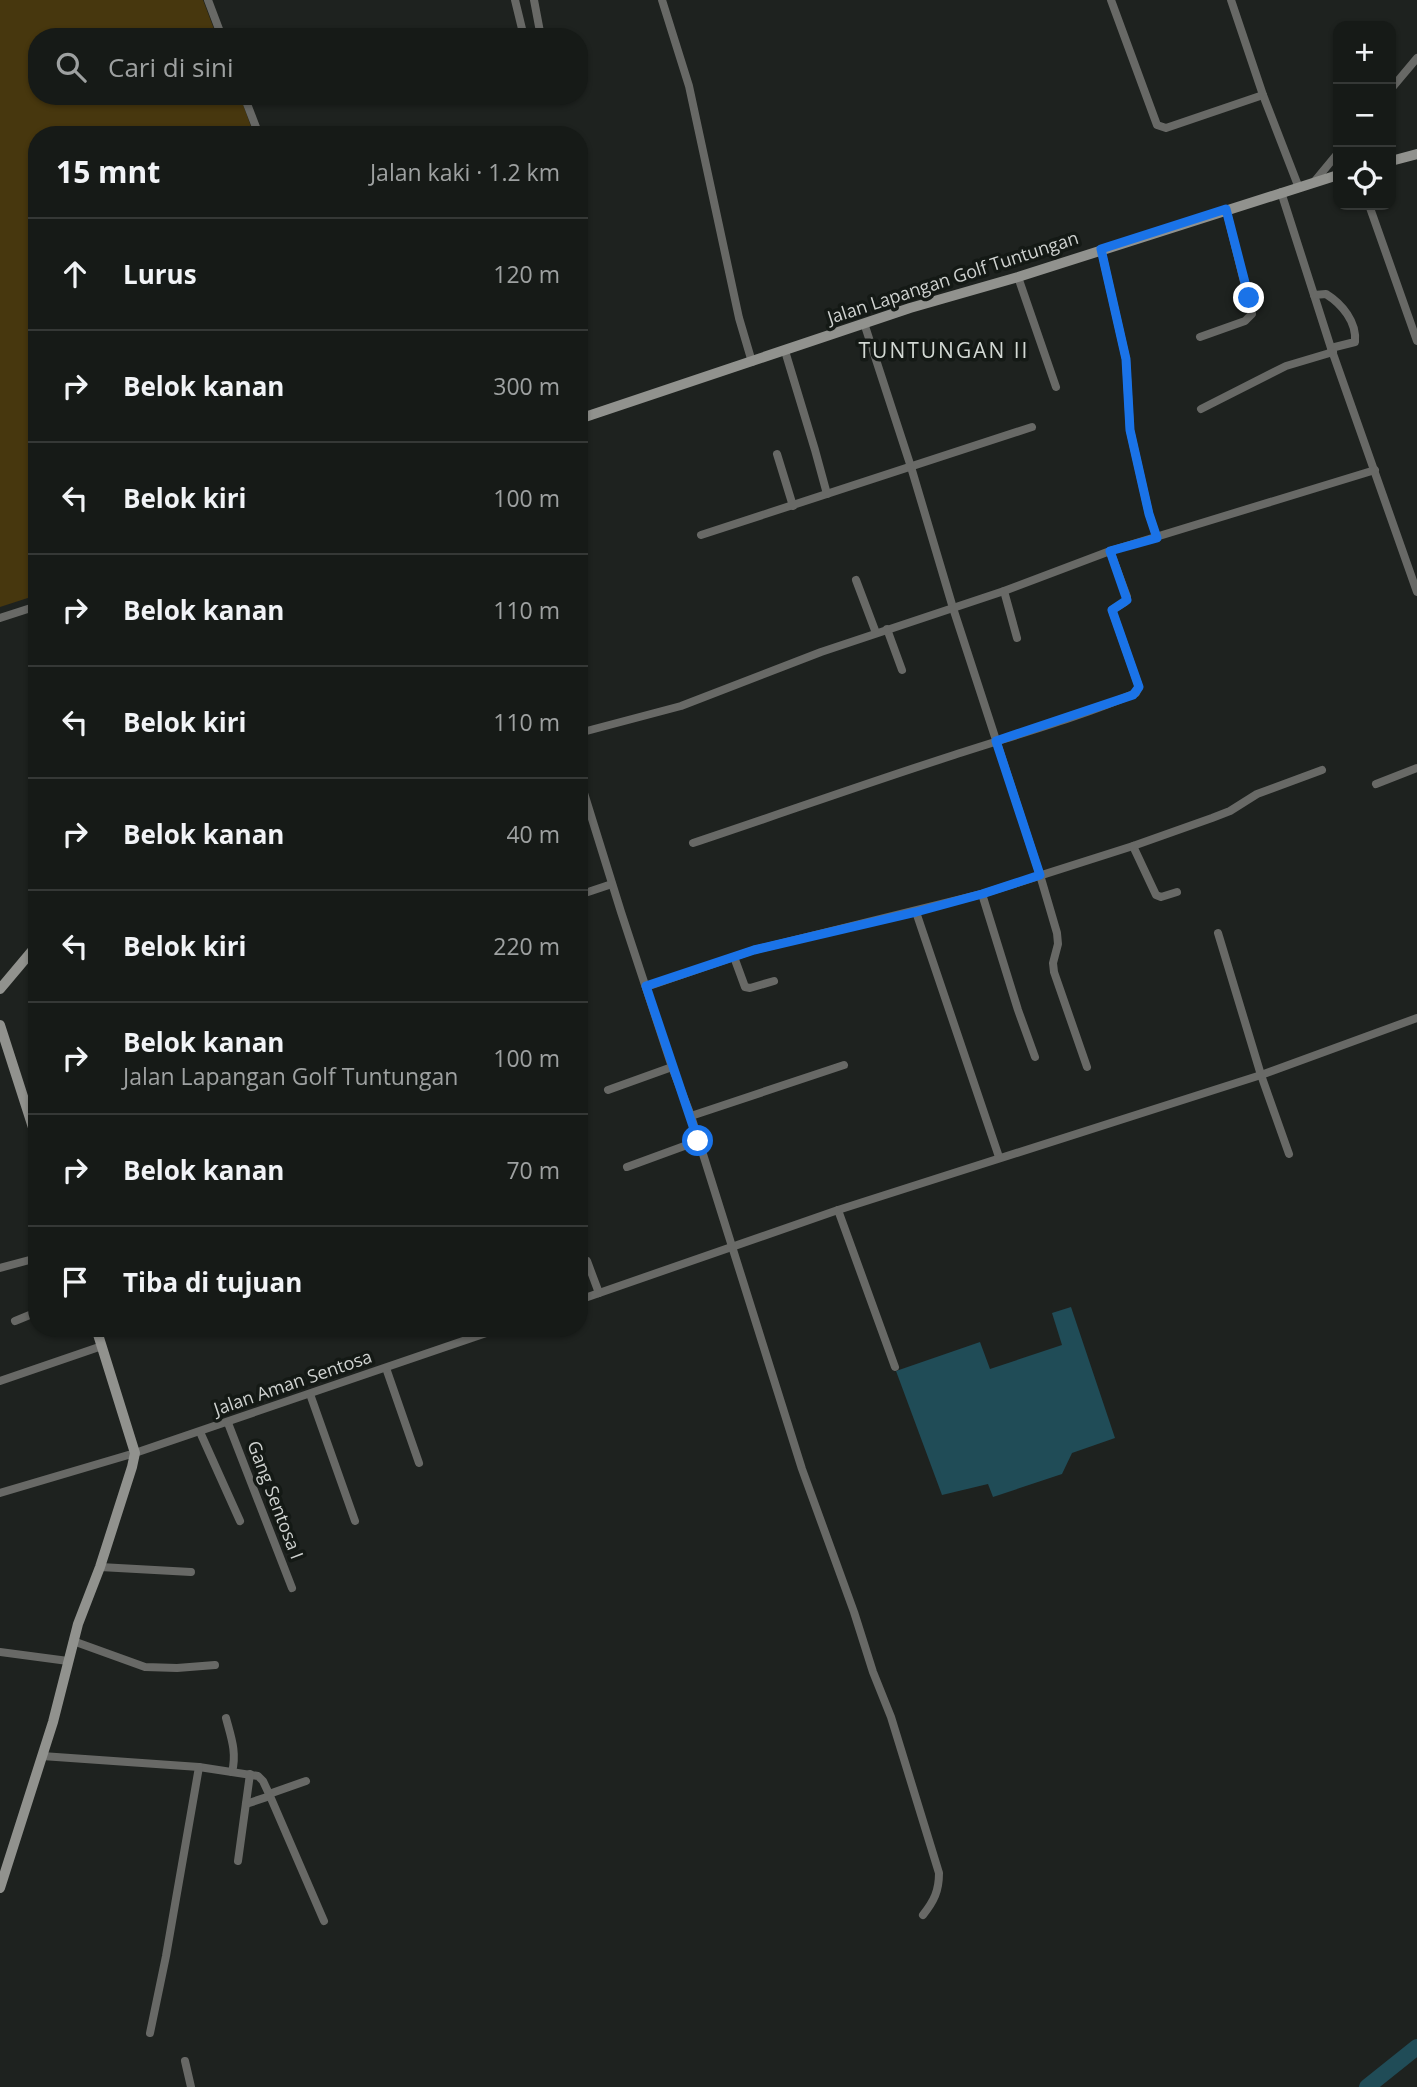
<!DOCTYPE html>
<html lang="id">
<head>
<meta charset="utf-8">
<style>
  :root { --surface:#161a17; --page:#232724; --text:#f1f3f6; --muted:#9ea1a1; --line:#353836 }
  body { margin:0; font-family:"Open Sans",sans-serif; background:var(--page); color:var(--text) }
  .controls { position:absolute; right:21px; top:21px; display:grid; overflow:hidden; border-radius:14px; box-shadow:0 2px 5px #0004 }
  .controls button { width:63px; height:63px; display:grid; place-items:center; padding:0; border:0; border-bottom:2px solid var(--line); background:var(--surface); color:var(--text); font:35px sans-serif }
  .stop { position:absolute; width:21px; height:21px; margin:-16px; border:5px solid #1a73e8; border-radius:50%; background:#fff }
  .stop.end { background:#1a73e8; border-color:#fff; box-shadow:0 2px 7px #0008 }
  .list { margin:0; padding:0; list-style:none }
  h2 { display:flex; justify-content:space-between; align-items:center; height:91px; margin:0; padding:0 28px; font-size:30px }
  h2 small { font-size:23px; font-weight:400; color:var(--muted) }
  .list li { display:grid; grid-template-columns:46px 1fr auto; gap:21px; align-items:center; box-sizing:border-box; height:112px; padding:0 28px; border-top:2px solid var(--line) }
  .list b { display:block; font-size:26px; white-space:nowrap }
  .list p { margin:0; font-size:23px; white-space:nowrap; color:var(--muted) }
  .list em { font-size:23px; font-style:normal; color:var(--muted) }
  .icon { flex:none; width:38px; height:38px; fill:none; stroke:currentColor; stroke-width:2; stroke-linecap:round; stroke-linejoin:round }
  .map { position:relative; flex:none; width:1417px; height:2087px; overflow:hidden }
  .search { position:absolute; background:var(--surface); box-shadow:0 2px 5px #0004; left:28px; top:28px; width:560px; height:77px; display:flex; align-items:center; gap:18px; box-sizing:border-box; padding:0 24px; border-radius:28px; color:var(--muted); font-size:26px }
  .panel { position:absolute; background:var(--surface); box-shadow:0 2px 5px #0004; left:28px; top:126px; width:560px; height:1211px; border-radius:28px }
  .map>svg:first-child { display:block }
</style>
</head>
<body>
<div class="map">
<svg width="1417" height="2087" viewBox="0 0 1417 2087">
  <rect width="100%" height="100%" fill="#1e221f"/>
  <path fill="#47370e" d="M 0,0 L 203,0 L 217,37 L 37,37 L 37,96 L 240,96 L 254,135 L 37,135 L 37,595 L 0,607 Z"/>
  <path fill="#204c57" d="M 1071,1307 L 1115,1438 L 1072,1453 L 1062,1474 L 993,1497 L 988,1484 L 942,1495 L 896,1371 L 980,1342 L 990,1369 L 1062,1345 L 1052,1313 Z"/>
  <g fill="none" stroke-linecap="round" stroke-linejoin="round">
    <path stroke="#204c57" stroke-width="16" d="M 1367,2087 L 1417,2047"/>
    <g stroke="#686966" stroke-width="8">
      <path d="M 208,0 L 222,37"/>
      <path d="M 515,0 L 524,37"/>
      <path d="M 534,0 L 541,37"/>
      <path d="M 662,0 L 689,86 L 739,318 L 752,362"/>
      <path d="M 1111,0 L 1157,125 L 1166,128 L 1263,95"/>
      <path d="M 1231,0 L 1263,95 L 1299,188"/>
      <path d="M 1391,89 L 1417,58"/>
      <path d="M 244,96 L 259,135"/>
      <path d="M 1314,182 L 1338,153"/>
      <path d="M 1281,192 L 1331,348 L 1417,592"/>
      <path d="M 1369,205 L 1417,341"/>
      <path d="M 1101,249 L 1126,359 L 1130,430 L 1149,514 L 1157,538"/>
      <path d="M 1018,277 L 1056,387"/>
      <path d="M 1314,295 L 1326,294 C 1342,304 1357,322 1355,342 L 1331,348"/>
      <path d="M 864,323 L 911,467 L 953,608 L 1040,875 L 1057,933 L 1058,944 L 1053,963 L 1054,972 L 1087,1067"/>
      <path d="M 1200,337 L 1245,321 L 1252,314 L 1226,209"/>
      <path d="M 785,351 L 815,450 L 827,494"/>
      <path d="M 1201,409 L 1286,366 L 1333,352"/>
      <path d="M 777,454 L 793,506"/>
      <path d="M 701,535 L 1032,427"/>
      <path d="M 856,580 L 876,633"/>
      <path d="M 1004,591 L 1017,638"/>
      <path d="M 0,618 L 37,606"/>
      <path d="M 887,629 L 902,670"/>
      <path d="M 579,733 L 681,706 L 821,652 L 1004,591 L 1110,551 L 1375,470"/>
      <path d="M 579,777 L 621,912 L 672,1067 L 691,1116 L 802,1469 L 854,1612 L 873,1672 L 891,1717 L 939,1873 C 939,1891 934,1901 923,1915"/>
      <path d="M 1376,784 L 1417,768"/>
      <path d="M 693,843 C 780,814 867,783 954,755 C 1015,735 1077,718 1136,693 L 1139,687 L 1112,610 L 1125,602 L 1127,597 L 1110,551"/>
      <path d="M 1133,846 L 1156,895 L 1161,897 L 1177,892"/>
      <path d="M 982,894 L 1018,1010 L 1035,1057"/>
      <path d="M 579,895 L 612,884"/>
      <path d="M 916,912 L 999,1157"/>
      <path d="M 1218,933 L 1261,1075 L 1289,1154"/>
      <path d="M 734,957 L 745,987 L 750,988 L 774,981"/>
      <path d="M 646,987 L 754,950 L 982,894 L 1133,846 L 1212,818 L 1230,811 L 1257,794 L 1322,770"/>
      <path d="M 608,1090 L 672,1067"/>
      <path d="M 691,1116 L 844,1065"/>
      <path d="M 627,1167 L 698,1141"/>
      <path d="M 838,1210 L 895,1367"/>
      <path d="M 587,1261 L 599,1293"/>
      <path d="M 0,1268 L 37,1258"/>
      <path d="M 579,1300 L 838,1210 L 1261,1075 L 1417,1018"/>
      <path d="M 15,1321 L 37,1312"/>
      <path d="M 386,1368 L 419,1463"/>
      <path d="M 0,1381 L 102,1346"/>
      <path d="M 310,1394 L 355,1521"/>
      <path d="M 228,1423 L 292,1588"/>
      <path d="M 200,1432 L 240,1521"/>
      <path d="M 0,1493 L 135,1453 L 501,1328"/>
      <path d="M 100,1567 L 191,1572"/>
      <path d="M 73,1641 L 145,1667 L 177,1668 L 215,1665"/>
      <path d="M 0,1652 L 68,1661"/>
      <path d="M 226,1718 C 231,1737 237,1752 232,1772"/>
      <path d="M 42,1756 L 199,1767 L 258,1776 L 263,1781 L 270,1796 L 324,1921"/>
      <path d="M 269,1794 L 306,1781"/>
      <path d="M 246,1804 L 270,1796"/>
      <path d="M 238,1861 L 250,1774"/>
      <path d="M 150,2033 L 166,1956 L 199,1767"/>
      <path d="M 185,2061 L 191,2087"/>
    </g>
    <g stroke="#91928e" stroke-width="10">
      <path d="M 1391,161 L 1417,154"/>
      <path d="M 579,419 L 910,308 L 1018,277 L 1338,175"/>
      <path d="M 0,989 L 37,945"/>
      <path d="M 0,1025 L 37,1140"/>
      <path d="M 0,1888 L 53,1722 L 78,1624 L 100,1567 L 132,1467 L 135,1453 L 96,1328"/>
    </g>
  </g>
  <g fill="none" stroke-linecap="round" stroke-linejoin="round">
    <path stroke="#1a73e8" stroke-width="9" d="M 698,1141 L 646,986 L 754,950 L 916,912 L 982,894 L 1040,875 L 996,741 L 1133,695 L 1139,687 L 1112,610 L 1127,600 L 1110,551 L 1157,538 L 1149,514 L 1130,430 L 1126,359 L 1101,249 L 1226,209 L 1249,298"/>
  </g>
  <g text-anchor="middle" stroke-width="7" stroke-linejoin="round" paint-order="stroke">
    <g font-size="18" fill="#cfd2d0" stroke="#141915">
      <text transform="translate(953 278) rotate(-18)" y="6">Jalan Lapangan Golf Tuntungan</text>
      <text transform="translate(293 1383) rotate(-19)" y="6">Jalan Aman Sentosa</text>
      <text transform="translate(275 1500) rotate(69)" y="6">Gang Sentosa I</text>
    </g>
    <g font-size="21" letter-spacing="2" fill="#d3d9d4" stroke="#141915">
      <text x="944" y="358">TUNTUNGAN II</text>
    </g>
  </g>
</svg>
<div class="controls">
<button>+</button>
<button>−</button>
<button><svg class="icon" aria-label="locate" viewBox="0 0 24 24"><circle cx="12" cy="12" r="6"/><path d="M12 2v4M12 18v4M2 12h4M18 12h4"/></svg></button>
</div>
<div class="stop" style="left:698px;top:1141px"></div>
<div class="stop end" style="left:1249px;top:298px"></div>
<div class="search"><svg class="icon" aria-label="search" viewBox="0 0 24 24"><circle cx="10" cy="10" r="6"/><path d="M15 15l6 6"/></svg>Cari di sini</div>
<section class="panel">
<h2>15 mnt<small>Jalan kaki · 1.2 km</small></h2>
<ul class="list">
<li><svg class="icon" aria-label="ahead" viewBox="0 0 24 24"><path d="M12 20V5M6 11l6-6 6 6"/></svg><div><b>Lurus</b></div><em>120 m</em></li>
<li><svg class="icon" aria-label="right" viewBox="0 0 24 24"><path d="M7 20v-9h11M14 6l5 5-5 5"/></svg><div><b>Belok kanan</b></div><em>300 m</em></li>
<li><svg class="icon" aria-label="left" viewBox="0 0 24 24"><path d="M17 20v-9H6M10 6l-5 5 5 5"/></svg><div><b>Belok kiri</b></div><em>100 m</em></li>
<li><svg class="icon" aria-label="right" viewBox="0 0 24 24"><path d="M7 20v-9h11M14 6l5 5-5 5"/></svg><div><b>Belok kanan</b></div><em>110 m</em></li>
<li><svg class="icon" aria-label="left" viewBox="0 0 24 24"><path d="M17 20v-9H6M10 6l-5 5 5 5"/></svg><div><b>Belok kiri</b></div><em>110 m</em></li>
<li><svg class="icon" aria-label="right" viewBox="0 0 24 24"><path d="M7 20v-9h11M14 6l5 5-5 5"/></svg><div><b>Belok kanan</b></div><em>40 m</em></li>
<li><svg class="icon" aria-label="left" viewBox="0 0 24 24"><path d="M17 20v-9H6M10 6l-5 5 5 5"/></svg><div><b>Belok kiri</b></div><em>220 m</em></li>
<li><svg class="icon" aria-label="right" viewBox="0 0 24 24"><path d="M7 20v-9h11M14 6l5 5-5 5"/></svg><div><b>Belok kanan</b><p>Jalan Lapangan Golf Tuntungan</p></div><em>100 m</em></li>
<li><svg class="icon" aria-label="right" viewBox="0 0 24 24"><path d="M7 20v-9h11M14 6l5 5-5 5"/></svg><div><b>Belok kanan</b></div><em>70 m</em></li>
<li><svg class="icon" aria-label="arrive" viewBox="0 0 24 24"><path d="M6 21V4h12l-3 4 3 4H6"/></svg><div><b>Tiba di tujuan</b></div></li>
</ul>
</section>
</div>
</body>
</html>
